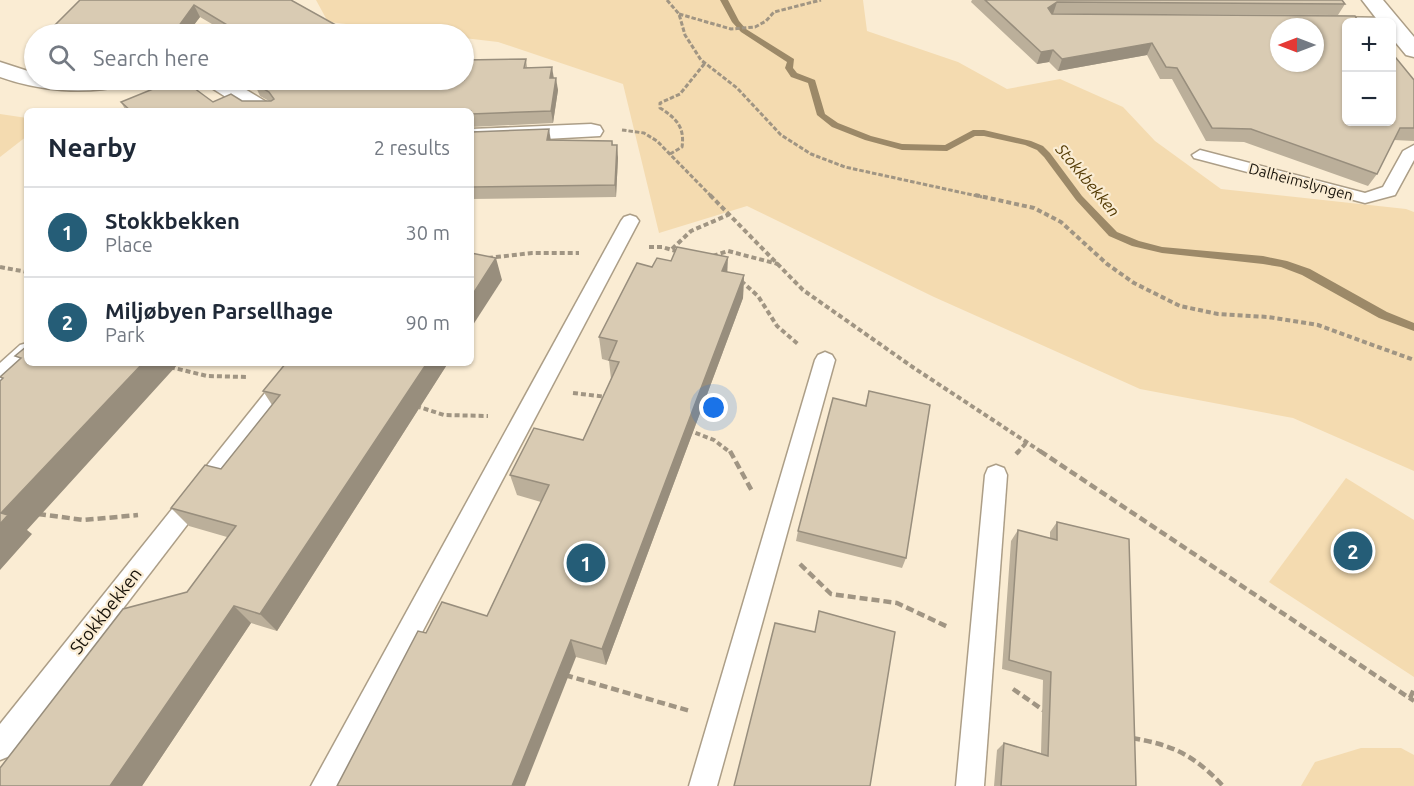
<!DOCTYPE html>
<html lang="en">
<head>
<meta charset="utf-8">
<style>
  :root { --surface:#fff; --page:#f2f2f3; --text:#1f2937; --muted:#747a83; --line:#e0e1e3; --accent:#255d77 }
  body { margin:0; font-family:Ubuntu,sans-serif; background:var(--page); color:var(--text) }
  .controls { position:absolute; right:18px; top:18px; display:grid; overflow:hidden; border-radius:9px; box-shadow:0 2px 4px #0004 }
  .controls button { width:54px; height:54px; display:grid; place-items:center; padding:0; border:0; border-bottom:2px solid var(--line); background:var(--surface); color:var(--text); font:30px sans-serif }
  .compass { position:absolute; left:1270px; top:18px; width:54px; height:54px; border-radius:50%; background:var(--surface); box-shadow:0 2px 4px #0004; rotate:270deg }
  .you { position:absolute; left:714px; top:408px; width:21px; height:21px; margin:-15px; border:4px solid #fff; border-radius:50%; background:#1a73e8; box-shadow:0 0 0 9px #1a73e833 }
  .badge { display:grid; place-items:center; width:39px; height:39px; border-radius:50%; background:var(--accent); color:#fff; font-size:20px; font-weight:700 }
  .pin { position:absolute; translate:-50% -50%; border:3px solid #fff; box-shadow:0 2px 6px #0006 }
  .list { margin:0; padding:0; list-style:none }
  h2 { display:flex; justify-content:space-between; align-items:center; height:78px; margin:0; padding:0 24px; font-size:26px }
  h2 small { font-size:20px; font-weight:400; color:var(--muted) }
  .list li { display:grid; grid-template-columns:39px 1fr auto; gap:18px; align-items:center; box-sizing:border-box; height:90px; padding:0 24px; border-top:2px solid var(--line) }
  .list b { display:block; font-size:22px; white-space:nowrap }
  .list p { margin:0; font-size:20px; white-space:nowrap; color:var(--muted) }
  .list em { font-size:20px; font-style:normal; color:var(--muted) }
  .icon { flex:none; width:33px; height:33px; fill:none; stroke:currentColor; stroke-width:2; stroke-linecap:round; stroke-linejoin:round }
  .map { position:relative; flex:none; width:1414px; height:786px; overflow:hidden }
  .search { position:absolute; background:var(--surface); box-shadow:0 2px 4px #0004; left:24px; top:24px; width:450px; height:66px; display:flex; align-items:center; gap:15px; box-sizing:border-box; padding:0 21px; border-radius:33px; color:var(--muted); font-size:22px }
  .panel { position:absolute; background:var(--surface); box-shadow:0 2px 4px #0004; left:24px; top:108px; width:450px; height:258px; border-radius:9px }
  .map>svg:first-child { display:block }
</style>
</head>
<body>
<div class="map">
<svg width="1414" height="786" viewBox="0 0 1414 786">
  <rect width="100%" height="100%" fill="#faecd3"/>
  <g fill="#f4dbb0">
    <path d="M 316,0 L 863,0 L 867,31 L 958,62 L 1007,89 L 1060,79 L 1123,107 L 1155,141 L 1221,189 L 1406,209 L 1414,212 L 1414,471 L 1293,418 L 1140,389 L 934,297 L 747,206 L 659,233 L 623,84 L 498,42 L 464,38 L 464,34 L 437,34 L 328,22 Z"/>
    <path d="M 0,114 L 27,118 L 27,136 L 0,157 Z"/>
    <path d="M 1346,478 L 1414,520 L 1414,677 L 1269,582 Z"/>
    <path d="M 1361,748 L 1401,748 L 1414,755 L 1414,786 L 1301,786 L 1315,762 Z"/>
  </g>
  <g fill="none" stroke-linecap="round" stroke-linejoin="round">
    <path fill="#9c8968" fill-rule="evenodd" d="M 720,0 L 728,0 L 739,21 L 746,29 L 794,59 L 793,68 L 797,73 L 815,80 L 825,114 L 838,123 L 871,136 L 902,144 L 945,145 L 973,130 L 984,130 L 1031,141 L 1043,146 L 1050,153 L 1082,196 L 1117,232 L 1139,241 L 1162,247 L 1263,256 L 1287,261 L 1310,269 L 1387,312 L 1414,323 L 1414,331 L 1379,318 L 1302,275 L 1281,267 L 1263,264 L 1162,253 L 1132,246 L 1109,236 L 1076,200 L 1044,157 L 1037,150 L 1025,145 L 984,136 L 975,136 L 947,151 L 902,150 L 865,140 L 832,127 L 817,115 L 808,83 L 791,77 L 785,68 L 787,62 L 741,32 L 732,22 Z"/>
    <defs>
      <g id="lane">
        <path d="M 1332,17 L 1389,18 L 1396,22 L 1392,25 L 1392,22 L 1346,22 L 1346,25 L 1327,24 L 1325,21 L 1327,18 Z"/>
        <path d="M 1414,145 L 1414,160 L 1395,195 L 1365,203 L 1194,158 L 1192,155 L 1200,150 L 1365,193 L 1383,187 L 1403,151 Z"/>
        <path d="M 630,215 L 636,217 L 639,221 L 341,786 L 311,786 L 621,221 L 624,217 Z"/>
        <path d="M 27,343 L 27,362 L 7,381 L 0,383 L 0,363 L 20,345 Z"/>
        <path d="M 825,352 L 832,355 L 835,360 L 717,786 L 689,786 L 815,360 L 818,355 Z"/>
        <path d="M 289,363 L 311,363 L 10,756 L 0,760 L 0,724 Z"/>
        <path d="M 996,465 L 1004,468 L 1007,475 L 984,786 L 956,786 L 985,475 L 988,468 Z"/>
      </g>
      <g id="street">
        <path d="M 1362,0 L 1383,0 L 1414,37 L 1414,57 L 1406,55 L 1392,38 L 1392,22 L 1379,22 Z"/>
        <path d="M 0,62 L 34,73 L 34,80 L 128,80 L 125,85 C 86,95 38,91 0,77 Z"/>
        <path d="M 204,80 L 230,80 L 273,106 L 277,111 L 248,111 L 207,85 Z"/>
        <path d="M 591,124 L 600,126 L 603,131 L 600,136 L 471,143 L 471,129 Z"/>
      </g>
    </defs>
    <use href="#lane" stroke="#ac9e87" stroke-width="3"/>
    <use href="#street" stroke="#ac9e87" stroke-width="3"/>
    <g stroke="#a09583" stroke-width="3" stroke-dasharray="4.5 2" stroke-linecap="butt">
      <path d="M 667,0 L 679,14 L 685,35 L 701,60 L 737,88 L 781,135 L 811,154 L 845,167 L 982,197"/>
      <path d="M 679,14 L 731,29 L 755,27 L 766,21 L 774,12 L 821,0"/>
      <path d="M 622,130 L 644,133 L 657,141 L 712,197"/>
      <path d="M 670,154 L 682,147 C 685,127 676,118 660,108 L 660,103 L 680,94 L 705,63"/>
    </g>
    <g stroke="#a09583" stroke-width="4" stroke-dasharray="5 3" stroke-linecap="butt">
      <path d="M 710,195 L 803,290 L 914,368 L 1043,453"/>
      <path d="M 975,195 L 1034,208 L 1061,222 L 1107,264 L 1134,283 L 1180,306 L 1218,314 L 1268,317 L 1318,325 L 1414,360"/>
      <path d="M 649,247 L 662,247 L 679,252"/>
      <path d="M 672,249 L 691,231 L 728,215"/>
      <path d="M 713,256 L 728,251 L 778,264"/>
      <path d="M 488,258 L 532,253 L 579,253"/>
      <path d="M 0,267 L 27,272"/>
      <path d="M 741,281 L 758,296 L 777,326 L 799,345"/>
      <path d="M 170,367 L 207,376 L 248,377"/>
      <path d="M 573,393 L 607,397"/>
      <path d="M 416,406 L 444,415 L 488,416"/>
      <path d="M 688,430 L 714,440 L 731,453"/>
      <path d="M 1017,453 L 1027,442"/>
    </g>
    <g stroke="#a09583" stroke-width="4.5" stroke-dasharray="8 4" stroke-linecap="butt">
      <path d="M 730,451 L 752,491"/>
      <path d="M 1040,451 L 1414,701"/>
      <path d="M 1016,454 L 1019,451"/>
      <path d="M 38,514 L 84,520 L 138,515"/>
      <path d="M 800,564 L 831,594 L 897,603 L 948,627"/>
      <path d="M 565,675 L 690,711"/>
      <path d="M 1013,689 L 1046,712"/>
      <path d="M 1410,698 L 1414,689"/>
      <path d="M 1132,738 C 1173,745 1194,755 1223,786"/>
    </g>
    <use href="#lane" fill="#fff" fill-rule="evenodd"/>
    <use href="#street" fill="#fff" fill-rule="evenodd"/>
  </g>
  <g fill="#bbaf9a">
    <path d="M 80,0 L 291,0 L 352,34 L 229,34 L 200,17 L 187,34 L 57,34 L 52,28 Z"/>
    <path d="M 972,0 L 1342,0 L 1345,4 L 1338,15 L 1112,14 L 1359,22 L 1414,80 L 1414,141 L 1394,140 L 1377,174 L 1368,186 L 1244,142 L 1206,141 L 1172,79 L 1160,79 L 1147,55 L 1058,71 L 1049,62 L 1037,64 L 971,2 Z"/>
    <path d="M 526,59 L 527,67 L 553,78 L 558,90 L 553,123 L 471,127 L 471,111 L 126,111 L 121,102 L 213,102 L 269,101 L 260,96 L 254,83 Z"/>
    <path d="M 471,132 L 551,140 L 612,141 L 613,145 L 618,158 L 616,197 L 471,199 Z"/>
    <path d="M 652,267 L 727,272 L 744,275 L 743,298 L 606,665 L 576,657 L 426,633 L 487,616 L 541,502 L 517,495 L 510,475 L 583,440 L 611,379 L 609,361 L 602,359 L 599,337 Z"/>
    <path d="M 286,363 L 448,363 L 277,631 L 251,623 L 142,786 L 0,786 L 187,592 L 227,537 L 189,526 L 171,508 L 221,469 L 272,405 L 263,391 Z"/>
    <path d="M 869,391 L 906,558 L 902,568 L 796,541 L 798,531 L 865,406 Z"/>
    <path d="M 1057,522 L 1136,786 L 994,786 L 997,750 L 1004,743 L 1041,753 L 1043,680 L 1002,669 L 1011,541 L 1018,530 L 1050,538 L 1050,532 Z"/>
  </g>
  <g fill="#988e7d">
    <path d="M 1057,2 L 1053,14 L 1044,19 L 1048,8 Z"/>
    <path d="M 194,5 L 200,17 L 187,34 L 173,34 Z"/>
    <path d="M 1152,43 L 1147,55 L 1058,71 L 1062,59 Z"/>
    <path d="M 1053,50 L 1049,62 L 1037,64 L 1041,52 Z"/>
    <path d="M 552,67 L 554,79 L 550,78 Z"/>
    <path d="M 556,78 L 558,90 L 553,123 L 551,111 Z"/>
    <path d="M 549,129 L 551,141 L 547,140 Z"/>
    <path d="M 617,145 L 618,158 L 616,197 L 615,185 Z"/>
    <path d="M 728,257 L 727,279 L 722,271 Z"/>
    <path d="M 496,258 L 502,280 L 471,328 L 471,297 Z"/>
    <path d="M 744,275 L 743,298 L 606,665 L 602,649 Z"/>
    <path d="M 143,363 L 179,363 L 27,530 L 32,534 L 0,570 L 0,524 L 1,513 Z"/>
    <path d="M 427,363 L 448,363 L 277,631 L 260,614 Z"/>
    <path d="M 234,606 L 251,623 L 142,786 L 110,786 Z"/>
    <path d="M 571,640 L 576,657 L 525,786 L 512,786 Z"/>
  </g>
  <g fill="#d9cbb3" stroke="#988e7d" stroke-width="1.5" fill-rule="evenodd">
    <path d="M 80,0 L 291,0 L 352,34 L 242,34 L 194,5 L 173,34 L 87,34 L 93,27 L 52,28 Z"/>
    <path d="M 985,0 L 1342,0 L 1345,4 L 1057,2 L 1048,8 L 1052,14 L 1355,16 L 1359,22 L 1366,22 L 1347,22 L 1347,122 L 1392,122 L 1392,53 L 1414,80 L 1414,128 L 1400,128 L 1377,174 L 1251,129 L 1212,128 L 1177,68 L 1166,67 L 1152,43 L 1062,59 L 1053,50 L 1041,52 ZM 1279,27 L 1315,27 L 1315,63 L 1279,63 Z"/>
    <path d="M 526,59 L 524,68 L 552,67 L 550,78 L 556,78 L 551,111 L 471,114 L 471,111 L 131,111 L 121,102 L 175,80 L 183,80 L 213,102 L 231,94 L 242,101 L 271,101 L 274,99 L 269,92 L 254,83 L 263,80 L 464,80 L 464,60 Z"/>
    <path d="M 549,129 L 547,140 L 612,141 L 612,145 L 617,145 L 615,185 L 471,187 L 471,132 Z"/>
    <path d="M 677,247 L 728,257 L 722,271 L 744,275 L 602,649 L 571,640 L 512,786 L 337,786 L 418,631 L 426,633 L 442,602 L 487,616 L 549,485 L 510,475 L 534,428 L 583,440 L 619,362 L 609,360 L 617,341 L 599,337 L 637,263 L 652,267 L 657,258 L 671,261 Z"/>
    <path d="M 471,253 L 496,258 L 471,297 Z"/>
    <path d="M 27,346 L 27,363 L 143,363 L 1,513 L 8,515 L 0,524 L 0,381 L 3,378 L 0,377 L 21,358 L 15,356 Z"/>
    <path d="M 286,363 L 427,363 L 260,614 L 234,606 L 110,786 L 0,786 L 0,768 L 123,609 L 187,592 L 236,526 L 171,508 L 205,465 L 221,469 L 280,395 L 263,391 Z"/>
    <path d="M 869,391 L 930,405 L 906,558 L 798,531 L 833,398 L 866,406 Z"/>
    <path d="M 1057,522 L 1129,539 L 1136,786 L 1001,786 L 1004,743 L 1048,756 L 1051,672 L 1009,660 L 1018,530 L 1057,540 Z"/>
    <path d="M 819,611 L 895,632 L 870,786 L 734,786 L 775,623 L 815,632 Z"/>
  </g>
  <g text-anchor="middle" stroke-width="4.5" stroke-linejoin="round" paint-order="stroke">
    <g font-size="15" fill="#18130a" stroke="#faecd3">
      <text transform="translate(1301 182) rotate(15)" y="5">Dalheimslyngen</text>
    </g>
    <g font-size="16" font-style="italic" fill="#513800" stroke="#faecd3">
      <text transform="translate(1088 180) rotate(50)" y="6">Stokkbekken</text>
    </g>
    <g font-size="18" fill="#18130a" stroke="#faecd3">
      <text transform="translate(106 611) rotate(-52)" y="6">Stokkbekken</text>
    </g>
  </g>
</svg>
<div class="controls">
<button>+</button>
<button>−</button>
</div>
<svg class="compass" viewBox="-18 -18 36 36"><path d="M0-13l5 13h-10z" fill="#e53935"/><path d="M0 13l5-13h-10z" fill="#747a83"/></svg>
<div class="you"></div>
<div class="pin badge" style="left:586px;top:563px">1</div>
<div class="pin badge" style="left:1353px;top:551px">2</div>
<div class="search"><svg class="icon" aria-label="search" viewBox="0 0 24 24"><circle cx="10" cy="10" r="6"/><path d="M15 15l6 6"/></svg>Search here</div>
<section class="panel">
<h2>Nearby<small>2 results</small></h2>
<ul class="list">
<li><span class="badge">1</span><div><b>Stokkbekken</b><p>Place</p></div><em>30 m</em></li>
<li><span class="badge">2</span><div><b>Miljøbyen Parsellhage</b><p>Park</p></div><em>90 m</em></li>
</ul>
</section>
</div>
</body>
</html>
